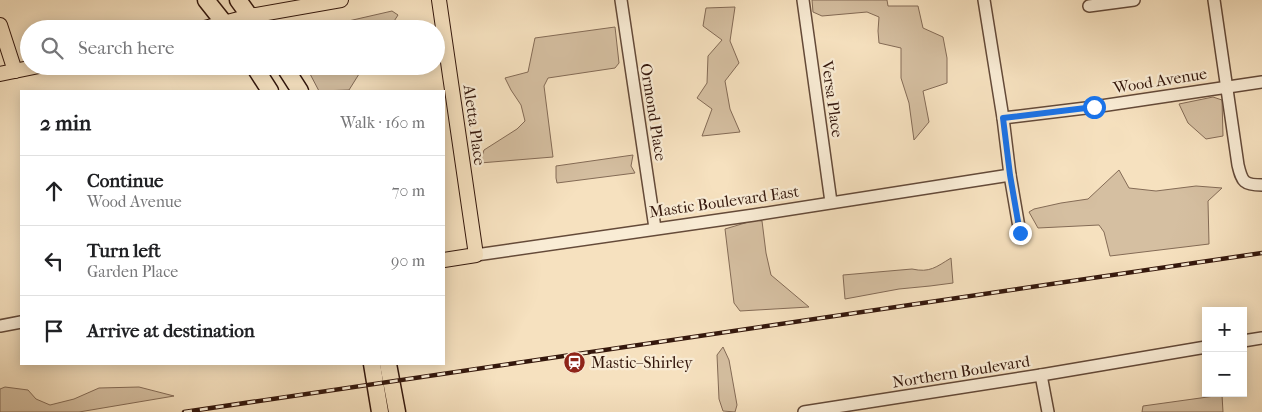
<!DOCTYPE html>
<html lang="en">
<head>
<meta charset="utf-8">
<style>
  :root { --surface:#fff; --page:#f2f2f2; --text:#202124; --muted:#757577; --line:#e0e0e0 }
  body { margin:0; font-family:"IM FELL French Canon",serif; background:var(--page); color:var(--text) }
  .controls { position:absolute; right:15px; bottom:15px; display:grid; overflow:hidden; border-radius:0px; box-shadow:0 2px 12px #0003 }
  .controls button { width:45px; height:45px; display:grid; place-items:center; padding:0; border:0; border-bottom:1px solid var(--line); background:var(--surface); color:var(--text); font:25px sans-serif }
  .stop { position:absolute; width:15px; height:15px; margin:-11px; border:4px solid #1a73e8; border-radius:50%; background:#fff }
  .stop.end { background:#1a73e8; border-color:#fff; box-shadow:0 1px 5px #0008 }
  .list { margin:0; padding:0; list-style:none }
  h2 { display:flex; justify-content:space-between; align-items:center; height:65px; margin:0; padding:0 20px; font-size:21px }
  h2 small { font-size:16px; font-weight:400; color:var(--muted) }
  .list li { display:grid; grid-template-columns:32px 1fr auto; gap:15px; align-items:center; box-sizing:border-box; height:70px; padding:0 20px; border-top:1px solid var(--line) }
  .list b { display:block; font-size:19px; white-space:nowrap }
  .list p { margin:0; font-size:16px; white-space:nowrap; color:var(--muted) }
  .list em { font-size:16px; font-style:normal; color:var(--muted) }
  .icon { flex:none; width:28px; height:28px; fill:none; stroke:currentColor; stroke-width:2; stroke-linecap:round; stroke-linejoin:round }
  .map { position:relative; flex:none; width:1262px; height:412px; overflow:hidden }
  .search { position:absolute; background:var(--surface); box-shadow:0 2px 12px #0003; left:20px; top:20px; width:425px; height:55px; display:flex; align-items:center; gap:12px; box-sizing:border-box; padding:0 18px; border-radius:28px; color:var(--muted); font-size:19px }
  .panel { position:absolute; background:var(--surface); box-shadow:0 2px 12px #0003; left:20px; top:90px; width:425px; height:275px; border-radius:0px }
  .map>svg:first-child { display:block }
</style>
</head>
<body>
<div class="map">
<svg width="1262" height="412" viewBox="0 0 1262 412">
  <rect width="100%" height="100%" fill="#f6e1bf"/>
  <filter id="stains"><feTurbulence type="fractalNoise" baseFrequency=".004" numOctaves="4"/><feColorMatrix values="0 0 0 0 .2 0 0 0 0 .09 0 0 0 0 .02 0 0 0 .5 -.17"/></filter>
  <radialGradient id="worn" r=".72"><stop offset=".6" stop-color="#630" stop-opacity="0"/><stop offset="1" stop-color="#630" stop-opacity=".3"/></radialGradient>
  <g fill="#d5bfa1" stroke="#846b56">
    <path d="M 812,0 L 887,0 L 888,6 L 918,6 L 923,28 L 943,37 L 947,58 L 947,83 L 923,91 L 929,122 L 914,140 L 909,103 L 901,78 L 901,48 L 879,43 L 878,31 L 879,17 L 867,12 L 822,16 L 813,12 Z"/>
    <path d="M 735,7 L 730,41 L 739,63 L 725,81 L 730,109 L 740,132 L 702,136 L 712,109 L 697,98 L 707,83 L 708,56 L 722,40 L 703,26 L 706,8 Z"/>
    <path d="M 392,11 L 398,15 L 389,29 L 339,29 L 344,22 Z"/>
    <path d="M 615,27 L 619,63 L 615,68 L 548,78 L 544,86 L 553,157 L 480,163 L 484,150 L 517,129 L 525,121 L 521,105 L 511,90 L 505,78 L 528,72 L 535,38 Z"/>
    <path d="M 314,66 L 364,66 L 349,90 L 319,91 L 309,72 Z"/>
    <path d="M 1213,97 L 1222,100 L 1223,136 L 1206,139 L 1188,123 L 1179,104 Z"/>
    <path d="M 633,155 L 631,166 L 635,173 L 557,183 L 556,178 L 556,166 Z"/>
    <path d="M 1119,170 L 1129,188 L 1156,191 L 1196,186 L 1222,188 L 1208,201 L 1209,244 L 1110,256 L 1104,232 L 1099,225 L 1038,228 L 1029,212 L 1034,209 L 1061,203 L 1088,199 Z"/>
    <path d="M 755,220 L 762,221 L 766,253 L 771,275 L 809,307 L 740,311 L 734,303 L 725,229 Z"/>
    <path d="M 951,258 L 953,283 L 930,286 L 899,289 L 845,299 L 843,275 L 912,269 C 930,273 936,267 951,258 Z"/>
    <path d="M 723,347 L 729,360 L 737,405 L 735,412 L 723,411 L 719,399 L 717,355 Z"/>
    <path d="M 5,387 L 28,390 L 36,399 L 50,405 L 74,399 L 99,388 L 139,387 L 174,396 L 79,412 L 0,412 L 0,389 Z"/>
    <path d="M 1222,395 L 1223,412 L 1142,412 L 1143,406 Z"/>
  </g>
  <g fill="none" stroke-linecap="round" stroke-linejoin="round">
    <defs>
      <g id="minor">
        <path d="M 621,0 L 655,228"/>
        <path d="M 803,0 L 831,202"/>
        <path d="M 984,0 L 1003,118 L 1010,175 L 1020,233"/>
        <path d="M 1214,0 L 1238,165 C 1242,182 1244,185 1262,185"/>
        <path d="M 1089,6 L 1134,0"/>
        <path d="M 1003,118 L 1094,107 L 1262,82"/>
        <path d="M 476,255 L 754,215 L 1010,175"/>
        <path d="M 0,326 L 21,322"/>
        <path d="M 1243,341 L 1262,338"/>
        <path d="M 1041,375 L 1048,412"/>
        <path d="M 804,412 L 1041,375 L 1206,347"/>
      </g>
      <g id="major">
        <path d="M 439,0 L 476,255 L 444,260"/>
        <path d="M 0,25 L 15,71"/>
        <path d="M 201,29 L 250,16 L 341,0"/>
        <path d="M 0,74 L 39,66"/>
      </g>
      <g id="highway">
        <path d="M 206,0 L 229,29"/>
        <path d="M 238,0 L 259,29"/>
        <path d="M 254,66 L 270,91"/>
        <path d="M 284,66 L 300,91"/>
        <path d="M 372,364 L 380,412"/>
        <path d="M 388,364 L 397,412"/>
      </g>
    </defs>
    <use href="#minor" stroke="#644a39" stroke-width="14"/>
    <use href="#major" stroke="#34170c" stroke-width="16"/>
    <use href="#highway" stroke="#34170c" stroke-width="19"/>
    <use href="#minor" stroke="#f9ecd5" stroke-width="11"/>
    <use href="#major" stroke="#f6e1bf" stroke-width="14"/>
    <use href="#highway" stroke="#f6e1bf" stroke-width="16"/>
    <defs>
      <path id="rail" d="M 184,412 L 1262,253"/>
    </defs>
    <use href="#rail" stroke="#34170c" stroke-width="4.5"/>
    <use href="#rail" stroke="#f9ecd5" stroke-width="2.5" stroke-dasharray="8" stroke-linecap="butt"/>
  </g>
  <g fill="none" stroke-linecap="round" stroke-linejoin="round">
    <path stroke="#1a73e8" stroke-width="6" d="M 1020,233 L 1010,175 L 1003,118 L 1094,107"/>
  </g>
  <defs>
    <symbol id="station-disc" viewBox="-11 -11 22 22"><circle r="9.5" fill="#8f2418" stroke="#f9ecd5"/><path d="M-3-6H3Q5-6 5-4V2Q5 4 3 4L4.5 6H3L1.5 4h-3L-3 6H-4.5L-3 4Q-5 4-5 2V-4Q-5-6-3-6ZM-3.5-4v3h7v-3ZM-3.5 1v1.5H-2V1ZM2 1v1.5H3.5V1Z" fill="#fff"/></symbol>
  </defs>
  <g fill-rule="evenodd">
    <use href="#station-disc" x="562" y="350" width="25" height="25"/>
  </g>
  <g text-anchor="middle" stroke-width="4.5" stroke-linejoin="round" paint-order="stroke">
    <g font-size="16" fill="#34170c" stroke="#f9ecd5">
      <text transform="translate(1160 80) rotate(-9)" y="6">Wood Avenue</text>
      <text transform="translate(833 99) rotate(82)" y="6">Versa Place</text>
      <text transform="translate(654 112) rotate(81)" y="6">Ormond Place</text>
      <text transform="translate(475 125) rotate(82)" y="6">Aletta Place</text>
      <text transform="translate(724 201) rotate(-8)" y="6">Mastic Boulevard East</text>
      <text transform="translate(961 371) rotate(-9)" y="6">Northern Boulevard</text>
    </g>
    <g font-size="16" fill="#34170c" stroke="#f9ecd5" text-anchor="start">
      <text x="591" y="368">Mastic–Shirley</text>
    </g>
  </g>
  <rect width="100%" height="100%" filter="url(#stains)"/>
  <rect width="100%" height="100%" fill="url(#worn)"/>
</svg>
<div class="controls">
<button>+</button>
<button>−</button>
</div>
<div class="stop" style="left:1094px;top:107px"></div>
<div class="stop end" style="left:1020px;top:233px"></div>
<div class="search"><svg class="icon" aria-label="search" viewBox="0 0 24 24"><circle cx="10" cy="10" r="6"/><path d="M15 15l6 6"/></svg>Search here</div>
<section class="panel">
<h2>2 min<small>Walk · 160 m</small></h2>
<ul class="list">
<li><svg class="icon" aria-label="ahead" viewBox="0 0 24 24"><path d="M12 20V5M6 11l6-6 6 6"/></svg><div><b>Continue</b><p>Wood Avenue</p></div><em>70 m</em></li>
<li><svg class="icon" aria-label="left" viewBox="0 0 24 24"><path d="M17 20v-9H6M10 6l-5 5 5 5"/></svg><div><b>Turn left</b><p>Garden Place</p></div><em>90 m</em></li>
<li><svg class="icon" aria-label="arrive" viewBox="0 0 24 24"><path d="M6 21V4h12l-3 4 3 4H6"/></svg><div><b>Arrive at destination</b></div></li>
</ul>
</section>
</div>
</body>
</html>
